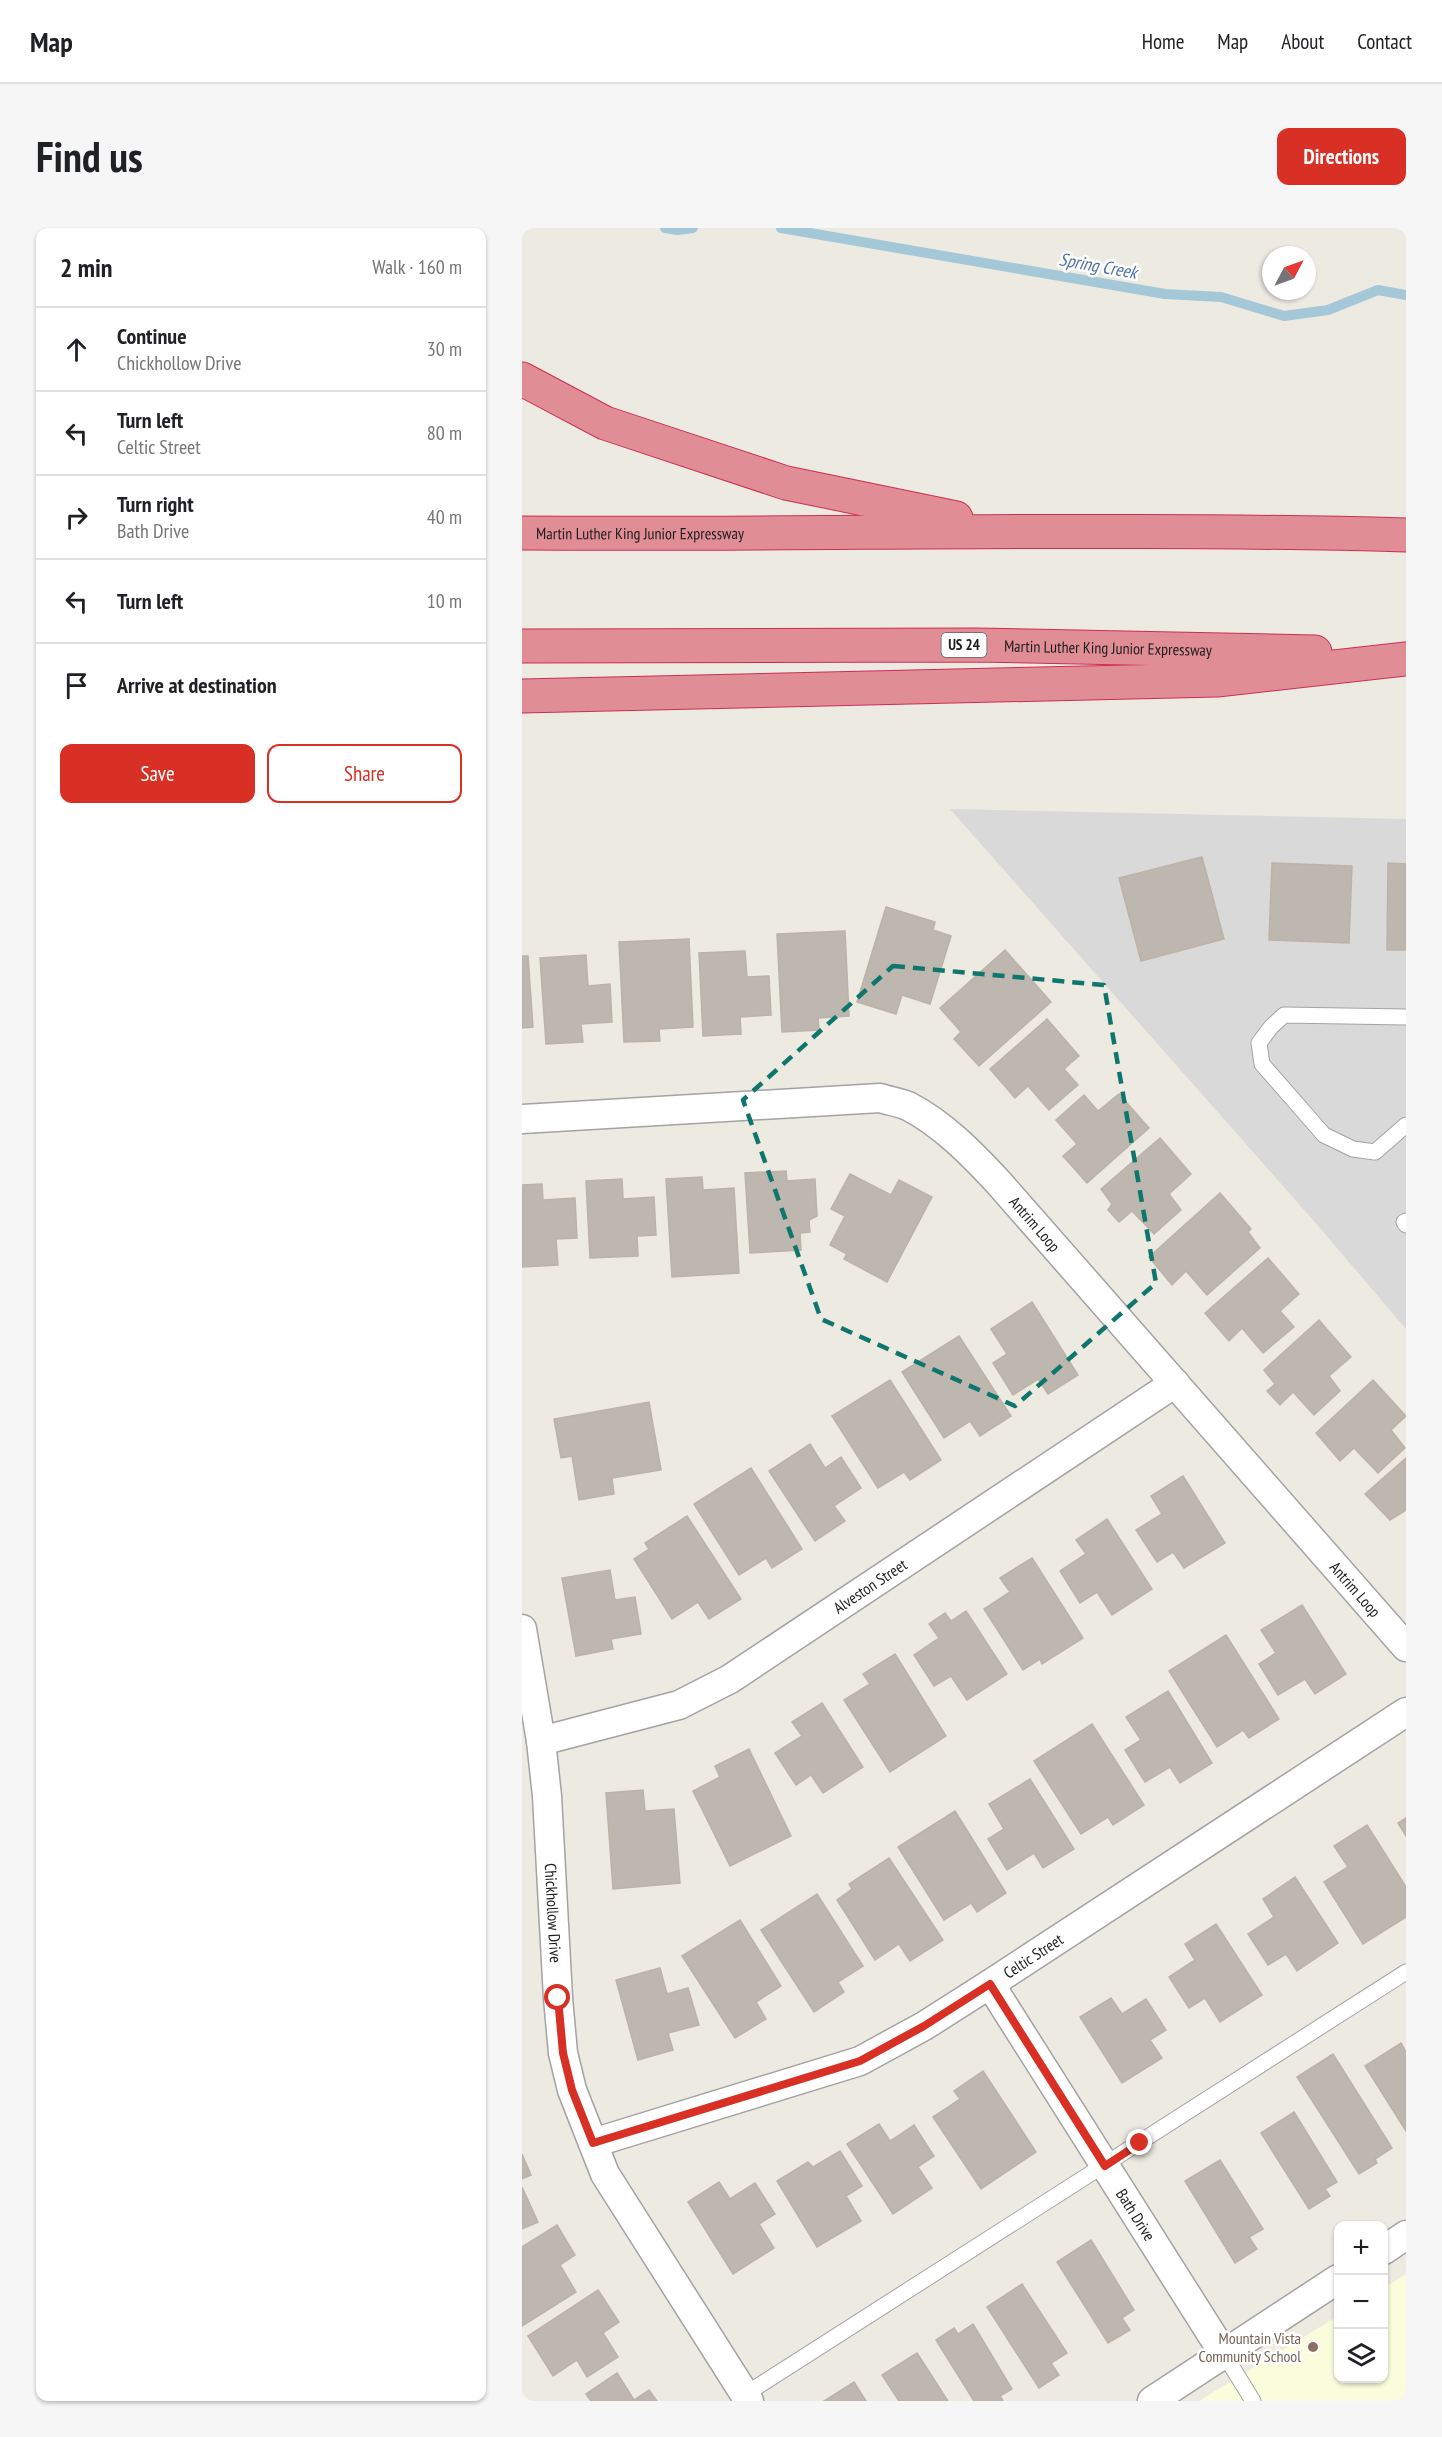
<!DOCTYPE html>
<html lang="en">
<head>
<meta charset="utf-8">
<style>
  :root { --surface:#fff; --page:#f6f6f6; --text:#202124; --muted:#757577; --line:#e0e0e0; --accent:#d93025 }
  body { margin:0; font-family:"PT Sans Narrow",sans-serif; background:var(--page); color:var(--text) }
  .controls { position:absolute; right:18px; bottom:18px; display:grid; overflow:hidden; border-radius:12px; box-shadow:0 2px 4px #0004 }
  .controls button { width:54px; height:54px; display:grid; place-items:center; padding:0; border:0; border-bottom:2px solid var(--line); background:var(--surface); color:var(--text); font:30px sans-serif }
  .compass { position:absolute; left:740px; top:18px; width:54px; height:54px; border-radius:50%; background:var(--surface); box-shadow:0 2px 4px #0004; rotate:49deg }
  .stop { position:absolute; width:18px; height:18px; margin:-14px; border:4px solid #d93025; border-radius:50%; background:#fff }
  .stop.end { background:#d93025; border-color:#fff; box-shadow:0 2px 6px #0008 }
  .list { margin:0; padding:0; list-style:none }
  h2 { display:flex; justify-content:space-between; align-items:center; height:78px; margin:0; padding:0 24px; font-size:26px }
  h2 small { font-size:20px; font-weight:400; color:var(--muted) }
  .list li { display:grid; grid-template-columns:39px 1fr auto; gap:18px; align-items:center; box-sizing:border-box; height:84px; padding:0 24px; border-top:2px solid var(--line) }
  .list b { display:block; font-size:22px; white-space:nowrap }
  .list p { margin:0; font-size:20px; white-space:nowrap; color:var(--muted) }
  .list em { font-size:20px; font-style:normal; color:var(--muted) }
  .actions { display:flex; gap:12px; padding:18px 24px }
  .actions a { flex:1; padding:14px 0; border:2px solid var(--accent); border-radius:12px; text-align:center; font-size:21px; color:var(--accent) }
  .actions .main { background:var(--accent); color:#fff }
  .icon { flex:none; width:33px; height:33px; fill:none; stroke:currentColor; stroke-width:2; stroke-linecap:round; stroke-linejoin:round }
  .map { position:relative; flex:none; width:884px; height:2173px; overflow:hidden; border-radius:12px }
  header { display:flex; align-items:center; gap:36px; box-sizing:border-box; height:84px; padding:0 30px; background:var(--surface); border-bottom:2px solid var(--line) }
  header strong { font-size:28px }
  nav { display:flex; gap:33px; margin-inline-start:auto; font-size:21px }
  .intro { display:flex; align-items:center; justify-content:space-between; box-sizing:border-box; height:144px; padding:0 36px }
  h1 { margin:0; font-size:42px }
  .button { padding:15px 27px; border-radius:12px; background:var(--accent); color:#fff; font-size:21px; font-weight:700 }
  main { display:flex; gap:36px; padding:0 36px }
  aside { flex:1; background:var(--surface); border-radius:12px; box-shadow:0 2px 4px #0004 }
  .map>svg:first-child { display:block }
</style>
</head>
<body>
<header>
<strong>Map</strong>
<nav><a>Home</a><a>Map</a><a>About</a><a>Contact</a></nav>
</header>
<div class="intro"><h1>Find us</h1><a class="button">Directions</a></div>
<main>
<aside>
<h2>2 min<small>Walk · 160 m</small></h2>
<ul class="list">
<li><svg class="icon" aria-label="ahead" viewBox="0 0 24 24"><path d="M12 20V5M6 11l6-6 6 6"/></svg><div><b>Continue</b><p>Chickhollow Drive</p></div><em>30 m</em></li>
<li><svg class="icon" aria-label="left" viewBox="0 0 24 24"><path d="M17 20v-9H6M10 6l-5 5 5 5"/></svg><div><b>Turn left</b><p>Celtic Street</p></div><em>80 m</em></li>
<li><svg class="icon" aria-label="right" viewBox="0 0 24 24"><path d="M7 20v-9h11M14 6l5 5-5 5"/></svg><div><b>Turn right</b><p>Bath Drive</p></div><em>40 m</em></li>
<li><svg class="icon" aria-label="left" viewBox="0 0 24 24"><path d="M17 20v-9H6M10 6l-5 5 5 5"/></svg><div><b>Turn left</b></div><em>10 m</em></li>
<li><svg class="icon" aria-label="arrive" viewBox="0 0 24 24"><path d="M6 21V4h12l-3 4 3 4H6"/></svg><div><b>Arrive at destination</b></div></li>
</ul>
<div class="actions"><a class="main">Save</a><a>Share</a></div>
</aside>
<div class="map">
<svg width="884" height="2173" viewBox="0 0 884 2173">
  <rect width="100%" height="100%" fill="#edeae2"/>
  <path fill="#dad9d9" d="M 428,581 L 884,591 L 884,1101 L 791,992 Z"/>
  <path fill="#fafddb" d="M 884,2046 L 884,2173 L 677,2173 L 816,2088 L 816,2150 L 862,2150 L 862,2060 Z"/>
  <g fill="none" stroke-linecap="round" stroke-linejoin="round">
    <g stroke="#a5c8d9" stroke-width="10">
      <path d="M 143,0 L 156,2 L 171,0"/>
      <path d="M 259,0 L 643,66 L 699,69 L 762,88 L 806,82 L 856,62 L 884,67"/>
    </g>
  </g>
  <g fill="#bdb7af" stroke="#beb2a5" stroke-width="1.5">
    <path d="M 680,629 L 702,711 L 619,733 L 597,650 Z"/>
    <path d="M 750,635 L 830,638 L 827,715 L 747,712 Z"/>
    <path d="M 866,635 L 884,636 L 884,722 L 865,722 Z"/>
    <path d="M 364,679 L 413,694 L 411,702 L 429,708 L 408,776 L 380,767 L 374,786 L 335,774 Z"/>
    <path d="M 323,703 L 327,788 L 296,790 L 297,802 L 260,804 L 255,706 Z"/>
    <path d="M 167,711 L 171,799 L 137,801 L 138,813 L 102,814 L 97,714 Z"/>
    <path d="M 483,722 L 529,774 L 457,838 L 432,811 L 439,804 L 418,780 Z"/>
    <path d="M 223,723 L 225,749 L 247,748 L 249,787 L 218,789 L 219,806 L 181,808 L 177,725 Z"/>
    <path d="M 64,727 L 66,758 L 88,756 L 90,794 L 59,796 L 61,814 L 24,816 L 18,730 Z"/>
    <path d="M 0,728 L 6,728 L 11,799 L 0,800 Z"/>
    <path d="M 525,791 L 557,828 L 542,841 L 556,857 L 527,882 L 506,858 L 493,870 L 468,841 Z"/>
    <path d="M 597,866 L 627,900 L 565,955 L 541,928 L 555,916 L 534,892 L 562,867 L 576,883 Z"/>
    <path d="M 638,910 L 669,946 L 647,966 L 659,982 L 632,1006 L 610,983 L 597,994 L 586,982 L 590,976 L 579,961 Z"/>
    <path d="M 264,943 L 265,953 L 293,951 L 295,988 L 287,992 L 288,1004 L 278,1005 L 279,1022 L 228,1025 L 223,945 Z"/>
    <path d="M 328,946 L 369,967 L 377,952 L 410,969 L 365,1054 L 322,1031 L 325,1026 L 308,1017 L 323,988 L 309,981 Z"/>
    <path d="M 180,949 L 181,962 L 212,960 L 217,1045 L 150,1049 L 144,951 Z"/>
    <path d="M 100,951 L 101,971 L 132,969 L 134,1007 L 115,1008 L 116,1028 L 68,1030 L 64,953 Z"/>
    <path d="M 20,956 L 21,972 L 53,970 L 55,1010 L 34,1011 L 36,1037 L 0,1039 L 0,957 Z"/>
    <path d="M 698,965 L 729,1001 L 726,1004 L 738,1020 L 685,1067 L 664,1043 L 650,1057 L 627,1029 Z"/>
    <path d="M 746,1030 L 777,1066 L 758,1083 L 772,1099 L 741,1125 L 720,1100 L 707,1113 L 683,1085 Z"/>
    <path d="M 510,1074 L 556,1147 L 526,1166 L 516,1151 L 491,1167 L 471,1135 L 485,1126 L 469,1101 Z"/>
    <path d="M 797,1092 L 829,1129 L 807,1148 L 818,1163 L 792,1187 L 771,1164 L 758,1177 L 745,1163 L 753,1156 L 742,1142 Z"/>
    <path d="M 437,1108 L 489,1188 L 458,1208 L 448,1193 L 422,1210 L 380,1144 Z"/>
    <path d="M 368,1152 L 419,1232 L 388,1252 L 382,1244 L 356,1260 L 310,1188 Z"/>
    <path d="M 851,1152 L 884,1188 L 869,1202 L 883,1220 L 856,1245 L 832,1220 L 818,1233 L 794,1205 Z"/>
    <path d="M 127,1174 L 139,1242 L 90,1250 L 92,1266 L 57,1272 L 50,1228 L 39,1230 L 32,1191 Z"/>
    <path d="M 288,1216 L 303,1240 L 319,1229 L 339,1260 L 312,1278 L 323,1293 L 293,1313 L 247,1243 Z"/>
    <path d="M 884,1230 L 884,1282 L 868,1292 L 843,1266 Z"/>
    <path d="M 229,1240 L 280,1321 L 250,1340 L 244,1330 L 217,1347 L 172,1276 Z"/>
    <path d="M 661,1248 L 703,1315 L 662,1340 L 651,1324 L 635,1334 L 614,1302 L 640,1286 L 629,1268 Z"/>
    <path d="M 165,1288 L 219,1371 L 187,1391 L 176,1374 L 150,1391 L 112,1331 L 127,1321 L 123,1315 Z"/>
    <path d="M 585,1291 L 630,1361 L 590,1387 L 575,1364 L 558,1375 L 538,1343 L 564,1326 L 554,1312 Z"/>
    <path d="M 510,1330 L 561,1410 L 520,1436 L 518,1431 L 501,1442 L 462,1381 L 488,1364 L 478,1350 Z"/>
    <path d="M 88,1342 L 93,1372 L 113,1369 L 119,1406 L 89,1411 L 91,1421 L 54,1428 L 40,1350 Z"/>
    <path d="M 780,1377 L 824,1446 L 793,1466 L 783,1451 L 756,1467 L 737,1436 L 754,1425 L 739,1402 Z"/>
    <path d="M 444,1383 L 485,1446 L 445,1472 L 429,1448 L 412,1458 L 392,1427 L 417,1410 L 407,1396 L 423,1385 L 429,1393 Z"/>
    <path d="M 704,1407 L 757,1491 L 727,1510 L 721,1502 L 695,1519 L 647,1443 Z"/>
    <path d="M 373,1426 L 424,1508 L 368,1544 L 322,1472 L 348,1456 L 341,1446 Z"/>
    <path d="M 646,1463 L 690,1535 L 658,1555 L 648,1539 L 623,1554 L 603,1522 L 619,1512 L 604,1489 Z"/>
    <path d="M 300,1475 L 341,1539 L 301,1565 L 289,1547 L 274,1557 L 253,1525 L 280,1508 L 270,1494 Z"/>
    <path d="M 570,1496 L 622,1577 L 591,1597 L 586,1589 L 559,1606 L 512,1533 Z"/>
    <path d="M 227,1521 L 269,1608 L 208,1638 L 171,1563 L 198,1549 L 193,1538 Z"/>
    <path d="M 508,1551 L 552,1621 L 521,1640 L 512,1625 L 485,1642 L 466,1611 L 482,1601 L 467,1576 Z"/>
    <path d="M 121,1562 L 123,1583 L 152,1581 L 158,1655 L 91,1661 L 84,1565 Z"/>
    <path d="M 433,1583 L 484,1665 L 455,1684 L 449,1675 L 422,1692 L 376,1619 Z"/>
    <path d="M 884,1590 L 884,1608 L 876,1595 Z"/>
    <path d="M 845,1597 L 884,1659 L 884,1689 L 841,1716 L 802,1654 L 826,1639 L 812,1618 Z"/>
    <path d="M 367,1630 L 421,1712 L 388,1733 L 377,1716 L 353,1732 L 315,1672 L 330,1661 L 327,1656 Z"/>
    <path d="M 773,1649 L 816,1715 L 775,1743 L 764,1726 L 746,1737 L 726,1706 L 752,1689 L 741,1671 Z"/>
    <path d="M 295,1666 L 341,1738 L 316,1754 L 322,1764 L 292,1784 L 239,1702 Z"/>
    <path d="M 218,1692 L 259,1758 L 234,1774 L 244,1791 L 213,1810 L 160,1728 Z"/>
    <path d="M 694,1696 L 740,1767 L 698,1794 L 683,1770 L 667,1780 L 647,1749 L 673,1732 L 663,1716 Z"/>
    <path d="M 138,1740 L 145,1766 L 166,1760 L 177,1797 L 146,1805 L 151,1822 L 116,1832 L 94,1752 Z"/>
    <path d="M 589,1770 L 600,1786 L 624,1771 L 644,1802 L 628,1812 L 640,1830 L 600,1855 L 558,1789 Z"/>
    <path d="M 879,1815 L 884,1824 L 884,1903 L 843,1838 Z"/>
    <path d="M 811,1826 L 870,1920 L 853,1931 L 855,1935 L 837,1946 L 775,1849 Z"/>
    <path d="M 461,1843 L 514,1924 L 459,1961 L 411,1889 L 438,1871 L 432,1863 Z"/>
    <path d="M 772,1884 L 815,1954 L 803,1961 L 808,1968 L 787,1981 L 739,1905 Z"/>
    <path d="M 357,1896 L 368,1913 L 392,1897 L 412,1928 L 396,1939 L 410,1960 L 371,1986 L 325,1916 Z"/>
    <path d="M 318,1923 L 340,1958 L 324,1968 L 339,1993 L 295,2019 L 255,1953 L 286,1934 L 291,1939 Z"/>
    <path d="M 0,1926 L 9,1947 L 0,1951 Z"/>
    <path d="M 698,1932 L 741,2001 L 727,2009 L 735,2021 L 713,2035 L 663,1953 Z"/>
    <path d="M 197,1954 L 208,1971 L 233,1955 L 253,1986 L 237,1996 L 252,2020 L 211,2046 L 166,1974 Z"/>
    <path d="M 0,1959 L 16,1994 L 0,2001 Z"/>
    <path d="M 35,1997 L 53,2027 L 38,2037 L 54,2064 L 0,2098 L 0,2019 Z"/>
    <path d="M 569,2012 L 612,2082 L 600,2090 L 608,2102 L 586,2115 L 535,2034 Z"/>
    <path d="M 500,2056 L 545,2125 L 529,2135 L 537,2147 L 517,2160 L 465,2079 Z"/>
    <path d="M 76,2062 L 97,2094 L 81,2105 L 96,2129 L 65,2149 L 55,2132 L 31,2148 L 6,2108 Z"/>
    <path d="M 451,2096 L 490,2161 L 478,2168 L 481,2173 L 452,2173 L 414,2112 L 432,2100 L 436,2106 Z"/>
    <path d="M 395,2125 L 426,2173 L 377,2173 L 360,2147 Z"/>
    <path d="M 95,2145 L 112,2172 L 127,2162 L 135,2173 L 69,2173 L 64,2166 Z"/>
    <path d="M 332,2154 L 344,2173 L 302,2173 Z"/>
  </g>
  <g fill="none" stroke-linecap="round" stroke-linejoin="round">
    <defs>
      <g id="lane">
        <path d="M 884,789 L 762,787 L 749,799 L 737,815 L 740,836 L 802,907 L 831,921 L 853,924 L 884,897"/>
        <path d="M 884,993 L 882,994 L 884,997"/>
        <path d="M 702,2126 L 731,2173"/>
        <path d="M 219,2169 L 884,1744"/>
      </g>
      <g id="street">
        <path id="s1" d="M 0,891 L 358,870 C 367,873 377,874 386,878 C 421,896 450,926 477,955 L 884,1419"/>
        <path id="s2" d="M 0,1401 L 19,1513 L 25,1568 L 36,1770 L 41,1825 L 50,1862 L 83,1946 L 227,2173"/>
        <path id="s3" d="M 19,1513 L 157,1477 L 208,1451 L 653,1155"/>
        <path id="s4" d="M 468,1756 L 702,2126"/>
        <path id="s5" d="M 71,1915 L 338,1833 L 402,1798 L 468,1756 L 884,1484"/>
        <path d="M 862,2022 L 884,2007"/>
        <path d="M 630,2173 L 816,2051"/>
      </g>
      <g id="highway">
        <path d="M 0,151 L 83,195 L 264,255 L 434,290"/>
        <path id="s6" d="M 0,305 C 295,307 589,299 884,307"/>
        <path id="s7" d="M 0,418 L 454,417 L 793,424"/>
        <path d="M 0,468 L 695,452 L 884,431"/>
      </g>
    </defs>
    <use href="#lane" stroke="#a3a3a3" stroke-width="17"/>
    <use href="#street" stroke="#a3a3a3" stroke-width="31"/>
    <use href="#highway" stroke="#cd2d55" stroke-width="35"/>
    <use href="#lane" stroke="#fff" stroke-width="15"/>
    <use href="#street" stroke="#fff" stroke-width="28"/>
    <use href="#highway" stroke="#e18d95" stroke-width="33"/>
  </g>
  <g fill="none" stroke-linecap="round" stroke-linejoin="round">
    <path stroke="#d93025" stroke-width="8" d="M 36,1770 L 41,1825 L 50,1862 L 71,1915 L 338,1833 L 402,1798 L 468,1756 L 583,1938 L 618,1915"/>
  </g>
  <path fill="none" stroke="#0f766e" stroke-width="4.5" stroke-dasharray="12 8" stroke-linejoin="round" d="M 371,738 L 582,757 L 634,1055 L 493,1178 L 299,1091 L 221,872 Z"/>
  <circle fill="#8d6e63" stroke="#fff" stroke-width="2" cx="791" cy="2119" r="6"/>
  <g text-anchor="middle" stroke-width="5" stroke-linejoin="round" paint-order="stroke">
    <rect fill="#fff" stroke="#606060" stroke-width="1.5" x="419.5" y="405" width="45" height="24" rx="4.5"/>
    <g font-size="15" font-weight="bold" fill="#1c1c1c">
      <text x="442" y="422">US 24</text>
    </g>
    <g font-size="16" fill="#1c1c1c" stroke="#fff">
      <text dy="6" stroke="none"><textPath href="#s6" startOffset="118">Martin Luther King Junior Expressway</textPath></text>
      <text dy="6" stroke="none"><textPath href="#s7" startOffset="586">Martin Luther King Junior Expressway</textPath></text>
      <text dy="6" stroke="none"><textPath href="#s1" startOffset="562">Antrim Loop</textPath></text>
      <text dy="6" stroke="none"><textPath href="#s3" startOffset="368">Alveston Street</textPath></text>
      <text dy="6" stroke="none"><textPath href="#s1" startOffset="1048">Antrim Loop</textPath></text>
      <text dy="6" stroke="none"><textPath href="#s2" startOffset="286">Chickhollow Drive</textPath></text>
      <text dy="6" stroke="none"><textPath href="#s5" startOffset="482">Celtic Street</textPath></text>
      <text dy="6" stroke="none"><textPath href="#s4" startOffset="273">Bath Drive</textPath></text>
    </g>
    <g font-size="16" fill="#785e54" stroke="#fff" text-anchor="end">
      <text x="779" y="2116">Mountain Vista<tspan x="779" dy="18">Community School</tspan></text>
    </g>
    <g font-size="18" font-style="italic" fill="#4e72a6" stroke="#fff">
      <text transform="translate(576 38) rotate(10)" y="6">Spring Creek</text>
    </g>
  </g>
</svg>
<div class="controls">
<button>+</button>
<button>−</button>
<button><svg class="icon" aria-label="layers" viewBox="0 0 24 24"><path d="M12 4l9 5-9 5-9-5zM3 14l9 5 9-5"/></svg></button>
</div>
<svg class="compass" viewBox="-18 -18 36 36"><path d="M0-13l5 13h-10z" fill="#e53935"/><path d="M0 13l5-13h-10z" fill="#757577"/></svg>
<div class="stop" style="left:36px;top:1770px"></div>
<div class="stop end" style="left:618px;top:1915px"></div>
</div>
</main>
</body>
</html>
